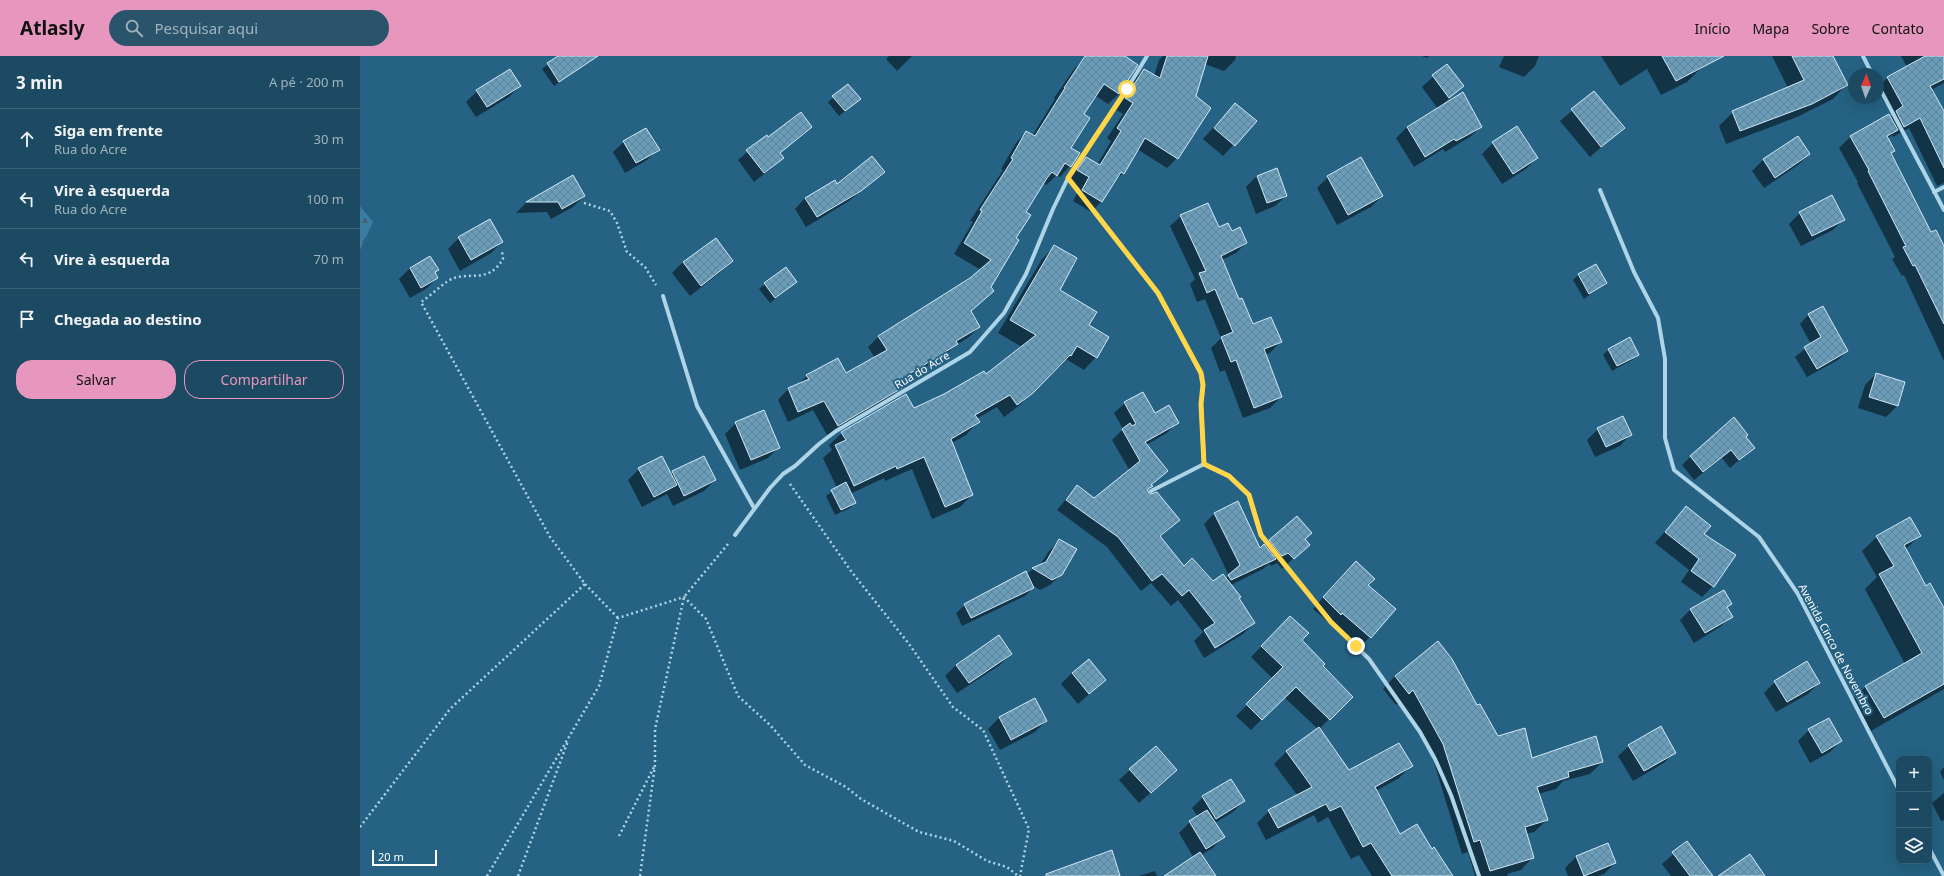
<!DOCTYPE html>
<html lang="pt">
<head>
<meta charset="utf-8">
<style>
  :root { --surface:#1c4a62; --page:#29546b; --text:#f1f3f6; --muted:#a0b3be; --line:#3a6277; --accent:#e797bd }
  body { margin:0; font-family:"Noto Sans",sans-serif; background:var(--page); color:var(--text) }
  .controls { position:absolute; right:12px; bottom:12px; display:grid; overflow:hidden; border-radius:8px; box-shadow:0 4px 16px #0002 }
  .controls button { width:36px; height:36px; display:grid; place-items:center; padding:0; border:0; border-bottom:1px solid var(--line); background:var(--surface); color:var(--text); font:20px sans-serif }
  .compass { position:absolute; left:1488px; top:12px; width:36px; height:36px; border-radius:50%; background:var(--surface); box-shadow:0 4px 16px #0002; rotate:2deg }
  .scale { position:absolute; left:12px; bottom:10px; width:65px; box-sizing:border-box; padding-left:4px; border:2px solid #fff; border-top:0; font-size:11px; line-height:14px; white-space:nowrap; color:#fff; -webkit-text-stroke:3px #256283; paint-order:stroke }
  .stop { position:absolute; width:12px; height:12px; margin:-9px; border:3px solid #ffd54a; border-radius:50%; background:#fff }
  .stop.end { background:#ffd54a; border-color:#fff; box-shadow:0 1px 4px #0008 }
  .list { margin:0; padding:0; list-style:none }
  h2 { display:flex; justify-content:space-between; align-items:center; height:52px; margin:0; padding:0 16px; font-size:17px }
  h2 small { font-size:13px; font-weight:400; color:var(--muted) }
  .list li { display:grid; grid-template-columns:26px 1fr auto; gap:12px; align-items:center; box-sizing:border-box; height:60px; padding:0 16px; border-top:1px solid var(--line) }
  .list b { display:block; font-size:15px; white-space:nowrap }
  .list p { margin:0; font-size:13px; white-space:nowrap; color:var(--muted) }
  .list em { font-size:13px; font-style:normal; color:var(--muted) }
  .actions { display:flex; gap:8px; padding:12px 16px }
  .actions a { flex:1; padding:9px 0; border:1px solid var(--accent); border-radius:16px; text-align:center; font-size:14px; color:var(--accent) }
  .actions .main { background:var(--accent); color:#111 }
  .icon { flex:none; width:22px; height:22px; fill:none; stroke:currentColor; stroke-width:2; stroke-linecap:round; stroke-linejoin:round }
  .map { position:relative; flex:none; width:1584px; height:820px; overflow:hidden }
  header { display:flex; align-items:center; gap:24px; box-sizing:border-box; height:56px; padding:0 20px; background:var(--accent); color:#111 }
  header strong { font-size:19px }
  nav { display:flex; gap:22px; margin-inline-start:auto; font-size:14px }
  .search { width:280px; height:36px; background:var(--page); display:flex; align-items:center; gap:10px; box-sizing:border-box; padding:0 14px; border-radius:22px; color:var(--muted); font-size:15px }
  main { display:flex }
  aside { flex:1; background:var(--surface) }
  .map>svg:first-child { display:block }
</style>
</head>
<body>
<header>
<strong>Atlasly</strong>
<div class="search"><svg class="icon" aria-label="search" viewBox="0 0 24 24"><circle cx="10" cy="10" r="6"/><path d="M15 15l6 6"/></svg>Pesquisar aqui</div>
<nav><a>Início</a><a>Mapa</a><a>Sobre</a><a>Contato</a></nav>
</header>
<main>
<aside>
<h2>3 min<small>A pé · 200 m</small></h2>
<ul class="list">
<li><svg class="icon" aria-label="ahead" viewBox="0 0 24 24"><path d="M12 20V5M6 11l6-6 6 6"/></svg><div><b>Siga em frente</b><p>Rua do Acre</p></div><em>30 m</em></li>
<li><svg class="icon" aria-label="left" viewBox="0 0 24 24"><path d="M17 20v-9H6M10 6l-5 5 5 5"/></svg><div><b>Vire à esquerda</b><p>Rua do Acre</p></div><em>100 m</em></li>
<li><svg class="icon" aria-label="left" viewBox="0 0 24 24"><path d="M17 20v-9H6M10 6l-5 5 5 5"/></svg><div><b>Vire à esquerda</b></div><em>70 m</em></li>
<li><svg class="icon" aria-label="arrive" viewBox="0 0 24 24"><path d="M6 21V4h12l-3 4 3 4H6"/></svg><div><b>Chegada ao destino</b></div></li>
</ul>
<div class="actions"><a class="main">Salvar</a><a>Compartilhar</a></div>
</aside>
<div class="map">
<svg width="1584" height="820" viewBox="0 0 1584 820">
  <defs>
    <pattern id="forest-firs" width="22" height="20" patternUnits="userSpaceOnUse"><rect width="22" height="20" fill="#397da0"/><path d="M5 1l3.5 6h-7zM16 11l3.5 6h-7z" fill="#426476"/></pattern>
    <pattern id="building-cross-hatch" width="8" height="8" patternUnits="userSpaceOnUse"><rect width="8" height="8" fill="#6a9db9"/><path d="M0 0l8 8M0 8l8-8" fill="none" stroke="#608193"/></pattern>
  </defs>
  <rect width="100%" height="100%" fill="#256283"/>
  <path fill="url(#forest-firs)" d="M 0,150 L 13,166 L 0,194 Z"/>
  <g fill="#0007">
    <path d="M 199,0 L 207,0 L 216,13 L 194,30 L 182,13 Z"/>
    <path d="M 529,0 L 552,0 L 537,15 L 526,3 Z"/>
    <path d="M 728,0 L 763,0 L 759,38 L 748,48 L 736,40 L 723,58 L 710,92 L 710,110 L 700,121 L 697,119 L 686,129 L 683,127 L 665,156 L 610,255 L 619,271 L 609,281 L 595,290 L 586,298 L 538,328 L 541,332 L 530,342 L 467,379 L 453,354 L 428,366 L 418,344 L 428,333 L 437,329 L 447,320 L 486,318 L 515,302 L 508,291 L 519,280 L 611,223 L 621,214 L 594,198 L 613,166 L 610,165 L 643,114 L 641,113 L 656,87 L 666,76 L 672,80 L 695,43 L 694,42 L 714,13 Z"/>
    <path d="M 803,0 L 876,0 L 875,4 L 864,15 L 845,8 L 817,102 L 807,112 L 777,93 L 763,117 L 753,127 L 741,146 L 731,156 L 713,145 L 720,132 L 708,125 L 716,113 L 726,102 L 737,109 L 751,85 L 747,82 L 763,58 L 755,53 L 773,24 L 784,14 L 794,20 L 799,4 Z"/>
    <path d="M 1062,0 L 1069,0 L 1067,2 Z"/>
    <path d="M 1144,0 L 1179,0 L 1175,10 L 1164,21 L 1139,11 Z"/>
    <path d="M 1241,0 L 1353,0 L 1327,26 L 1301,39 L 1287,13 L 1260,30 Z"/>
    <path d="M 1412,0 L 1472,0 L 1486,29 L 1473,43 L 1437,61 L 1366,88 L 1359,70 L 1373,56 L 1428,32 Z"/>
    <path d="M 1541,0 L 1584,0 L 1584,27 L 1571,34 L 1584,57 L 1584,127 L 1577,130 L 1549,72 L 1533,81 L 1532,79 L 1527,83 L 1530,98 L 1571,178 L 1584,194 L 1584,305 L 1544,219 L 1542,220 L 1532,203 L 1535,201 L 1497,127 L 1498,126 L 1479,92 L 1491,80 L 1532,60 L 1518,35 L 1518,31 L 1528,21 L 1547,11 Z"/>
    <path d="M 1086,9 L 1103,30 L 1083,48 L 1121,71 L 1110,81 L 1085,96 L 1083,93 L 1054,111 L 1036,82 L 1047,71 L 1078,53 L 1062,31 Z"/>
    <path d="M 488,29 L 494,48 L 479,60 L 468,46 Z"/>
    <path d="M 160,30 L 149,41 L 116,61 L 106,46 L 117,35 Z"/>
    <path d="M 1234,36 L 1263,72 L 1230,101 L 1200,65 Z"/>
    <path d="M 875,48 L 895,65 L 863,100 L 843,83 Z"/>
    <path d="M 451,71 L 419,98 L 423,102 L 413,111 L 394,126 L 378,104 L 406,80 L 408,82 Z"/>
    <path d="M 1437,81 L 1449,98 L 1438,109 L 1404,132 L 1392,115 L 1403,104 Z"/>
    <path d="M 264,86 L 298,93 L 287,104 L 265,117 L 253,96 Z"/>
    <path d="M 1133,87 L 1177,102 L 1166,113 L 1142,128 L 1122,98 Z"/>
    <path d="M 524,116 L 489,145 L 446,171 L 435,153 L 445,142 L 477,129 Z"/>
    <path d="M 213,120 L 224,140 L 213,151 L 191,163 L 187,156 L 156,157 L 166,147 Z"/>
    <path d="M 897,120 L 926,140 L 915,150 L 896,158 L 886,131 Z"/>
    <path d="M 968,121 L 1022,140 L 1011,151 L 977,169 L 957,132 Z"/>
    <path d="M 1440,157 L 1484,163 L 1473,174 L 1441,190 L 1429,168 Z"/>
    <path d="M 821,160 L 871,176 L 886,187 L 876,197 L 862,204 L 878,245 L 892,270 L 920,286 L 910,297 L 905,299 L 921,341 L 910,352 L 883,362 L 865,314 L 860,316 L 851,292 L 861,282 L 845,243 L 837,246 L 830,228 L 835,223 L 810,170 Z"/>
    <path d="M 99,182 L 142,186 L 131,197 L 100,215 L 88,193 Z"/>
    <path d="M 694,191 L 698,234 L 728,270 L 736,301 L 724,314 L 706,303 L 698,312 L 697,311 L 660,349 L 644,361 L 637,351 L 616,363 L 618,366 L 606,379 L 592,387 L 612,439 L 600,451 L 572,463 L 552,413 L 525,425 L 524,422 L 490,438 L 495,447 L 490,452 L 475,459 L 466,440 L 477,432 L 463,402 L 472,394 L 469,389 L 482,377 L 553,353 L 625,319 L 662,291 L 638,277 L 682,203 Z"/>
    <path d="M 70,201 L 78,214 L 74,218 L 77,222 L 66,233 L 50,242 L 39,223 L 50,212 Z"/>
    <path d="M 372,205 L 361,216 L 330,240 L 312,217 L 323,206 Z"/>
    <path d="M 1236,209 L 1246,227 L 1224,243 L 1213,224 L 1218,219 Z"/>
    <path d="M 425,212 L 436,226 L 410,247 L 399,233 Z"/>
    <path d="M 1449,258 L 1487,295 L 1478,304 L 1447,321 L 1435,301 L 1451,288 L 1440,268 Z"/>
    <path d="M 1269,283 L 1278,299 L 1272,304 L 1252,315 L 1243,299 L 1248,294 Z"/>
    <path d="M 1516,318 L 1544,327 L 1537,350 L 1526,361 L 1498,352 L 1505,329 Z"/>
    <path d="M 765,347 L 817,366 L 807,377 L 786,389 L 807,415 L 791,430 L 787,437 L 819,464 L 799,482 L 823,512 L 853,526 L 865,523 L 869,520 L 844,468 L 855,457 L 900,493 L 910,485 L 944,484 L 948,489 L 922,513 L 917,507 L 911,510 L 909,508 L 903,513 L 871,529 L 894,567 L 883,578 L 844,602 L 834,585 L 843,576 L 818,544 L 811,550 L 791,527 L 781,535 L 747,491 L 697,454 L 717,430 L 734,443 L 770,415 L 752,384 L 763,373 L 754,357 Z"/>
    <path d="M 376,367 L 419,391 L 408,402 L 380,414 L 365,378 Z"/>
    <path d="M 1238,373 L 1270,379 L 1260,390 L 1235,401 L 1227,384 Z"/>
    <path d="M 1385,381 L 1393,392 L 1370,412 L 1362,402 L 1334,424 L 1322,409 L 1331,400 Z"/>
    <path d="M 279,413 L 311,418 L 313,416 L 355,424 L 344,435 L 313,450 L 307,438 L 282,451 L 268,424 Z"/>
    <path d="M 1326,451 L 1343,478 L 1374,500 L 1353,530 L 1342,541 L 1321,526 L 1329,514 L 1295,487 Z"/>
    <path d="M 1559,480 L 1545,494 L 1566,531 L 1584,556 L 1584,633 L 1509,676 L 1491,645 L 1506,630 L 1545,608 L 1505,533 L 1517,521 L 1502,495 L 1517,481 Z"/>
    <path d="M 700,484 L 702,518 L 690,529 L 680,534 L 672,529 L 673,532 L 665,540 L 602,570 L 596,557 L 605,549 L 667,518 L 673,513 L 680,509 L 689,495 Z"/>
    <path d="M 985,517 L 1007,530 L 1010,581 L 999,592 L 953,553 Z"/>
    <path d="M 1370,548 L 1366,552 L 1371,560 L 1360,571 L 1334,587 L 1320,564 L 1331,553 Z"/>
    <path d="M 930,561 L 940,584 L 961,610 L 992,641 L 959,673 L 989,715 L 1051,710 L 1039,722 L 1016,735 L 1040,780 L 1086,820 L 1012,820 L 999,799 L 991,803 L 968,761 L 958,767 L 954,759 L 906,784 L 897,767 L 909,755 L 938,740 L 914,708 L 926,696 L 958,673 L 924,641 L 891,674 L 876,660 L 913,623 L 891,601 Z"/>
    <path d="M 651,598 L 640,609 L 597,637 L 585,620 L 596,609 Z"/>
    <path d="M 712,617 L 745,624 L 718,648 L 701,628 Z"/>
    <path d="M 1035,620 L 1116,651 L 1137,682 L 1172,703 L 1242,706 L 1230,718 L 1203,725 L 1196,733 L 1178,738 L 1187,764 L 1174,776 L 1166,778 L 1173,801 L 1161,814 L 1147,818 L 1148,820 L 1115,820 L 1108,796 L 1102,798 L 1072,700 L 1041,646 L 1036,649 L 1023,633 Z"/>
    <path d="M 1415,626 L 1459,627 L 1448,638 L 1416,656 L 1404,637 Z"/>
    <path d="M 639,662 L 686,665 L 675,676 L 640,694 L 628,673 Z"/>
    <path d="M 1468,663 L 1481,685 L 1470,696 L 1450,707 L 1438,685 L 1449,674 Z"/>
    <path d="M 1269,690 L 1315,696 L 1304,707 L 1273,725 L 1258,700 Z"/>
    <path d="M 1584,711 L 1584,724 L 1580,716 Z"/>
    <path d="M 770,714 L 816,714 L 779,747 L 759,724 Z"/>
    <path d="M 1584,737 L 1584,764 L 1581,765 L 1572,747 Z"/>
    <path d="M 843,741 L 884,745 L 873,756 L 855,767 L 863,781 L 853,792 L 841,799 L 853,820 L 805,820 L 834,802 L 819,777 L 830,766 L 838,761 L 832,752 Z"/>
    <path d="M 1327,786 L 1332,820 L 1311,820 L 1302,808 Z"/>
    <path d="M 1247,789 L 1255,807 L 1244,818 L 1239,820 L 1208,820 L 1205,812 L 1216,801 Z"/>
    <path d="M 795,815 L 797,820 L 779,820 Z"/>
  </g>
  <g fill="url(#building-cross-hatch)" stroke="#d1e9f6">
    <path d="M 198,0 L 238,0 L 199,26 L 187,7 Z"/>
    <path d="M 725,0 L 765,0 L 778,9 L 759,38 L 744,28 L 724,58 L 730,62 L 711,92 L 720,97 L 711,111 L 705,107 L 697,120 L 692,116 L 687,122 L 666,156 L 671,159 L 656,182 L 659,184 L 631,231 L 634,235 L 611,255 L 620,271 L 596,285 L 598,288 L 538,325 L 542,332 L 478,370 L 464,345 L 438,356 L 428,332 L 449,323 L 446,319 L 478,302 L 486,317 L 527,294 L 518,280 L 610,222 L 631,204 L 604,187 L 622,155 L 620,154 L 653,103 L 651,102 L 666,75 L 675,80 L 705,32 L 704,32 Z"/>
    <path d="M 807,0 L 848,0 L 836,40 L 851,52 L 818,103 L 785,82 L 764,118 L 761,116 L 742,146 L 722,134 L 729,121 L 717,114 L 726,101 L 740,109 L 761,75 L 757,72 L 773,47 L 765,42 L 784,13 L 800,22 Z"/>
    <path d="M 1302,0 L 1364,0 L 1316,25 Z"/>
    <path d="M 1432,0 L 1473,0 L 1488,29 L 1452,48 L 1380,75 L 1372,55 L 1444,24 Z"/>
    <path d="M 1565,0 L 1584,0 L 1584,23 L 1570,30 L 1584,55 L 1584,112 L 1560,62 L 1544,71 L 1536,55 L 1543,50 L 1527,21 Z"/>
    <path d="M 1087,8 L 1104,30 L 1089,42 L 1072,19 Z"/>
    <path d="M 150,13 L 161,30 L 127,51 L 116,34 Z"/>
    <path d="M 488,28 L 501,43 L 485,55 L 472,40 Z"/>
    <path d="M 1234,35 L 1265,72 L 1241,91 L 1211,53 Z"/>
    <path d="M 1103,36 L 1122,71 L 1096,85 L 1094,83 L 1065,101 L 1047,71 Z"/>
    <path d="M 875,47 L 897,65 L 875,90 L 854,72 Z"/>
    <path d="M 441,56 L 452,71 L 420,97 L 424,102 L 404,117 L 386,94 L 407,79 L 408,81 Z"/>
    <path d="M 1529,58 L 1538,74 L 1527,80 L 1535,95 L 1531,97 L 1571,176 L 1576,174 L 1584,190 L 1584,268 L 1555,209 L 1553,210 L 1543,191 L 1546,190 L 1508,115 L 1509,114 L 1490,80 Z"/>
    <path d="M 1157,70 L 1178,102 L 1153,118 L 1132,86 Z"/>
    <path d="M 286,72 L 300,94 L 276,107 L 263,85 Z"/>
    <path d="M 1438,80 L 1450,98 L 1415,122 L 1403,103 Z"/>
    <path d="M 512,100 L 525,116 L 501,135 L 457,161 L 445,142 L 475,124 L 477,128 Z"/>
    <path d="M 1001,101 L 1023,140 L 988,159 L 967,120 Z"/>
    <path d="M 917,112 L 927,140 L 907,147 L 897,120 Z"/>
    <path d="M 213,119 L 225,140 L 202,153 L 198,146 L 166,146 Z"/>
    <path d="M 1472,139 L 1485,164 L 1452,180 L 1439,156 Z"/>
    <path d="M 848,147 L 859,171 L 868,167 L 872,175 L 880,171 L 887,187 L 861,200 L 879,243 L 882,242 L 893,268 L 911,261 L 922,286 L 904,293 L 922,341 L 894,352 L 876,304 L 871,306 L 861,281 L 873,276 L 855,233 L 847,237 L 839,217 L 846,215 L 820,159 Z"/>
    <path d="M 130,163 L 143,186 L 111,204 L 98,181 Z"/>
    <path d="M 356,182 L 373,205 L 341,230 L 323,206 Z"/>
    <path d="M 694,189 L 717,202 L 700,234 L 737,256 L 729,269 L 749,281 L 737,302 L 717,290 L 711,300 L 710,299 L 673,337 L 657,349 L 650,339 L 615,359 L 620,366 L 591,383 L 613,439 L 585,451 L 564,401 L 537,413 L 536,410 L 494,430 L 475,389 L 486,384 L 481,376 L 546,338 L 554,352 L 584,338 L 624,315 L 626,318 L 676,279 L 650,264 Z"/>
    <path d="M 70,200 L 79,214 L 75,216 L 78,222 L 61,232 L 50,212 Z"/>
    <path d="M 1236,208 L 1247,227 L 1229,238 L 1218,218 Z"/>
    <path d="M 426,211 L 437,226 L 415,242 L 404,227 Z"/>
    <path d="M 1463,250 L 1488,295 L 1457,313 L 1444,291 L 1461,281 L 1448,258 Z"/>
    <path d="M 1270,281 L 1279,299 L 1257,310 L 1248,293 Z"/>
    <path d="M 1516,317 L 1545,326 L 1538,350 L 1509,341 Z"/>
    <path d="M 783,336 L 795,357 L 809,349 L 819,367 L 785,386 L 808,415 L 791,429 L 793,430 L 788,433 L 788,436 L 791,438 L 797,436 L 820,464 L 800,480 L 824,510 L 832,502 L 853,525 L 863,518 L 881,541 L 879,542 L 895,567 L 855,592 L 844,574 L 855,567 L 829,534 L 822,540 L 802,518 L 792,525 L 758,481 L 706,444 L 717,429 L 734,442 L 780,405 L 762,373 L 770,367 L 772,370 L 776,368 L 764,346 Z"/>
    <path d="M 404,354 L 420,392 L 391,404 L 375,366 Z"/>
    <path d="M 1263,360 L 1272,379 L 1246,391 L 1237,372 Z"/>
    <path d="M 1374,361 L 1388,379 L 1386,381 L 1395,392 L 1379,404 L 1371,394 L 1343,416 L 1330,400 Z"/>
    <path d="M 302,400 L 317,429 L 294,441 L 278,412 Z"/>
    <path d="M 344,400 L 356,424 L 324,440 L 312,415 Z"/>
    <path d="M 486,426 L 496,447 L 481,454 L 471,434 Z"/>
    <path d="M 878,445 L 900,492 L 904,488 L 916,503 L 871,524 L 868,519 L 880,509 L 854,457 Z"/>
    <path d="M 1326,450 L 1351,470 L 1344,478 L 1376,499 L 1354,531 L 1331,515 L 1339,503 L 1305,476 Z"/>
    <path d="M 937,460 L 952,477 L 945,483 L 950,489 L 934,503 L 928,497 L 922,500 L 909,484 Z"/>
    <path d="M 1550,461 L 1561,480 L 1544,489 L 1566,530 L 1570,527 L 1584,552 L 1584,628 L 1524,662 L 1505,630 L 1562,597 L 1519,518 L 1534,510 L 1516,480 Z"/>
    <path d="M 699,483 L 717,493 L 702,519 L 692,524 L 672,512 L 686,506 Z"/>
    <path d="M 996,505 L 1015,523 L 1008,529 L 1036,553 L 1011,582 L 982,557 L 981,559 L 963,541 Z"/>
    <path d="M 666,515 L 674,532 L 611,562 L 604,548 Z"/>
    <path d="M 1364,534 L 1372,548 L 1367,551 L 1373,561 L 1345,577 L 1330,553 Z"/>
    <path d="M 930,560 L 949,577 L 942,584 L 965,608 L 963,610 L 993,641 L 970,664 L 936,631 L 902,664 L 886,648 L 923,611 L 901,590 Z"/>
    <path d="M 639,579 L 652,598 L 609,627 L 596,609 Z"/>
    <path d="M 1078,585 L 1092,603 L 1117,649 L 1120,648 L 1138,680 L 1165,672 L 1172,702 L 1236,680 L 1243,706 L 1208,716 L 1209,721 L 1177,731 L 1188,764 L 1165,771 L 1174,802 L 1130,815 L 1120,784 L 1114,786 L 1083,688 L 1053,634 L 1049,638 L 1035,620 Z"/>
    <path d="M 729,603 L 746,624 L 729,638 L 712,617 Z"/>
    <path d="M 1447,605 L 1460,627 L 1427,646 L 1414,625 Z"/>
    <path d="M 675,642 L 687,665 L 651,684 L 639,661 Z"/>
    <path d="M 1469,662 L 1482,685 L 1462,697 L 1448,673 Z"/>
    <path d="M 1301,670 L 1316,697 L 1284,715 L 1268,689 Z"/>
    <path d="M 959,671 L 989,714 L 1039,687 L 1053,710 L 1015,731 L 1040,778 L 1057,768 L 1072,793 L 1074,791 L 1093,820 L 1032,820 L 1011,787 L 1003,791 L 981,750 L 970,755 L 966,748 L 918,772 L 908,754 L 952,731 L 926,695 Z"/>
    <path d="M 796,690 L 817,714 L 791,737 L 769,713 Z"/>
    <path d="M 871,723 L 885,745 L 856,763 L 842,740 Z"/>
    <path d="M 847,754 L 865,781 L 846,793 L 829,765 Z"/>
    <path d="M 1327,785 L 1341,804 L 1353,820 L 1330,820 L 1312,796 Z"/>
    <path d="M 1248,787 L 1256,807 L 1224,820 L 1216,800 Z"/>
    <path d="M 752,794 L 760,820 L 686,820 L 686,818 Z"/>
    <path d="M 840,796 L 856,820 L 804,820 Z"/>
    <path d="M 1390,798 L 1405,820 L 1358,820 Z"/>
  </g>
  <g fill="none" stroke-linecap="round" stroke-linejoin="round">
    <g stroke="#add4e7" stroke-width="2.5" stroke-dasharray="2 3" stroke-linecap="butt">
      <path d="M 224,147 L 250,155 L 257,167 L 267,196 L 285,211 L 296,229"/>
      <path d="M 430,428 L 491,515 L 549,588 L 593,651 L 623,674 L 669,773 L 660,820"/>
      <path d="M 225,528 L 258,562"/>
      <path d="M 0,771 L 90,653 L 225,528 L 190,481 L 61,246 C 70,240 79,231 88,225 C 107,213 127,230 143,203 L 142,194"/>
      <path d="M 259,780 L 294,711"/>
      <path d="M 127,820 L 239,630 L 258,562 L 324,541 L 346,563 L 378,640 L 410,669 L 445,709 L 486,731 L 501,743 L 559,776 L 594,785 L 627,805 L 647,811 L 658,820"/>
      <path d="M 158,820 L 208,685"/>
      <path d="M 280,820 L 295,709 L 295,673 L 324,541 L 368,488"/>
    </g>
    <g stroke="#add4e7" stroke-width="4">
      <path d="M 1503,0 L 1512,18"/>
      <path d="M 1518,29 L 1584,154"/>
      <path d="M 708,122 L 798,237 L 841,317 L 843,329 L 841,348 L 844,408 L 791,435"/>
      <path d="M 1240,134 L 1274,216 L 1298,262 L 1305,303 L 1305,382 L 1314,414 L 1399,481 L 1438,538 L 1539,734"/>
      <path d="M 1574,136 L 1584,131"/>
      <path d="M 303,240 L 337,350 L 394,452"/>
      <path d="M 844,408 L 869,420 L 889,439 L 901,479 L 971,566 L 1009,603 L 1060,676 L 1075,703 L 1091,739 L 1119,820"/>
      <path d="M 375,479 L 410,432 L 423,418 L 435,410 L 459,388 L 476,375 L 610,296 L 644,257 L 666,218 L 693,153 L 708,122 L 767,33 L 787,0"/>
      <path d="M 1569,792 L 1584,820"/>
    </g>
  </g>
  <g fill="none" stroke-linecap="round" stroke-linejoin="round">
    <path stroke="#ffd54a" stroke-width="5" d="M 767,33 L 708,122 L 798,237 L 841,317 L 843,329 L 841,348 L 844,408 L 869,420 L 889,439 L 901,479 L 971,566 L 996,590"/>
  </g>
  <g text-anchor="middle" stroke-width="4" stroke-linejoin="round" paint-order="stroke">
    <g font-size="11" fill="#fff" stroke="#256283">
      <text transform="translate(562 314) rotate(-31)" y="4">Rua do Acre</text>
      <text transform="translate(1476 593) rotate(62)" y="4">Avenida Cinco de Novembro</text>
    </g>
  </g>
</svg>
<div class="controls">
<button>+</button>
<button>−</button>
<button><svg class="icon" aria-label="layers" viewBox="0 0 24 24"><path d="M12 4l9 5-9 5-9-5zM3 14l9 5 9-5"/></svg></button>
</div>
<svg class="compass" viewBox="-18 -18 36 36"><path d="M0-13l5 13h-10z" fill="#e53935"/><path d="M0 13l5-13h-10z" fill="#a0b3be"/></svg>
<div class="scale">20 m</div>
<div class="stop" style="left:767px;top:33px"></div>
<div class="stop end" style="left:996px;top:590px"></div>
</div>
</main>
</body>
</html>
